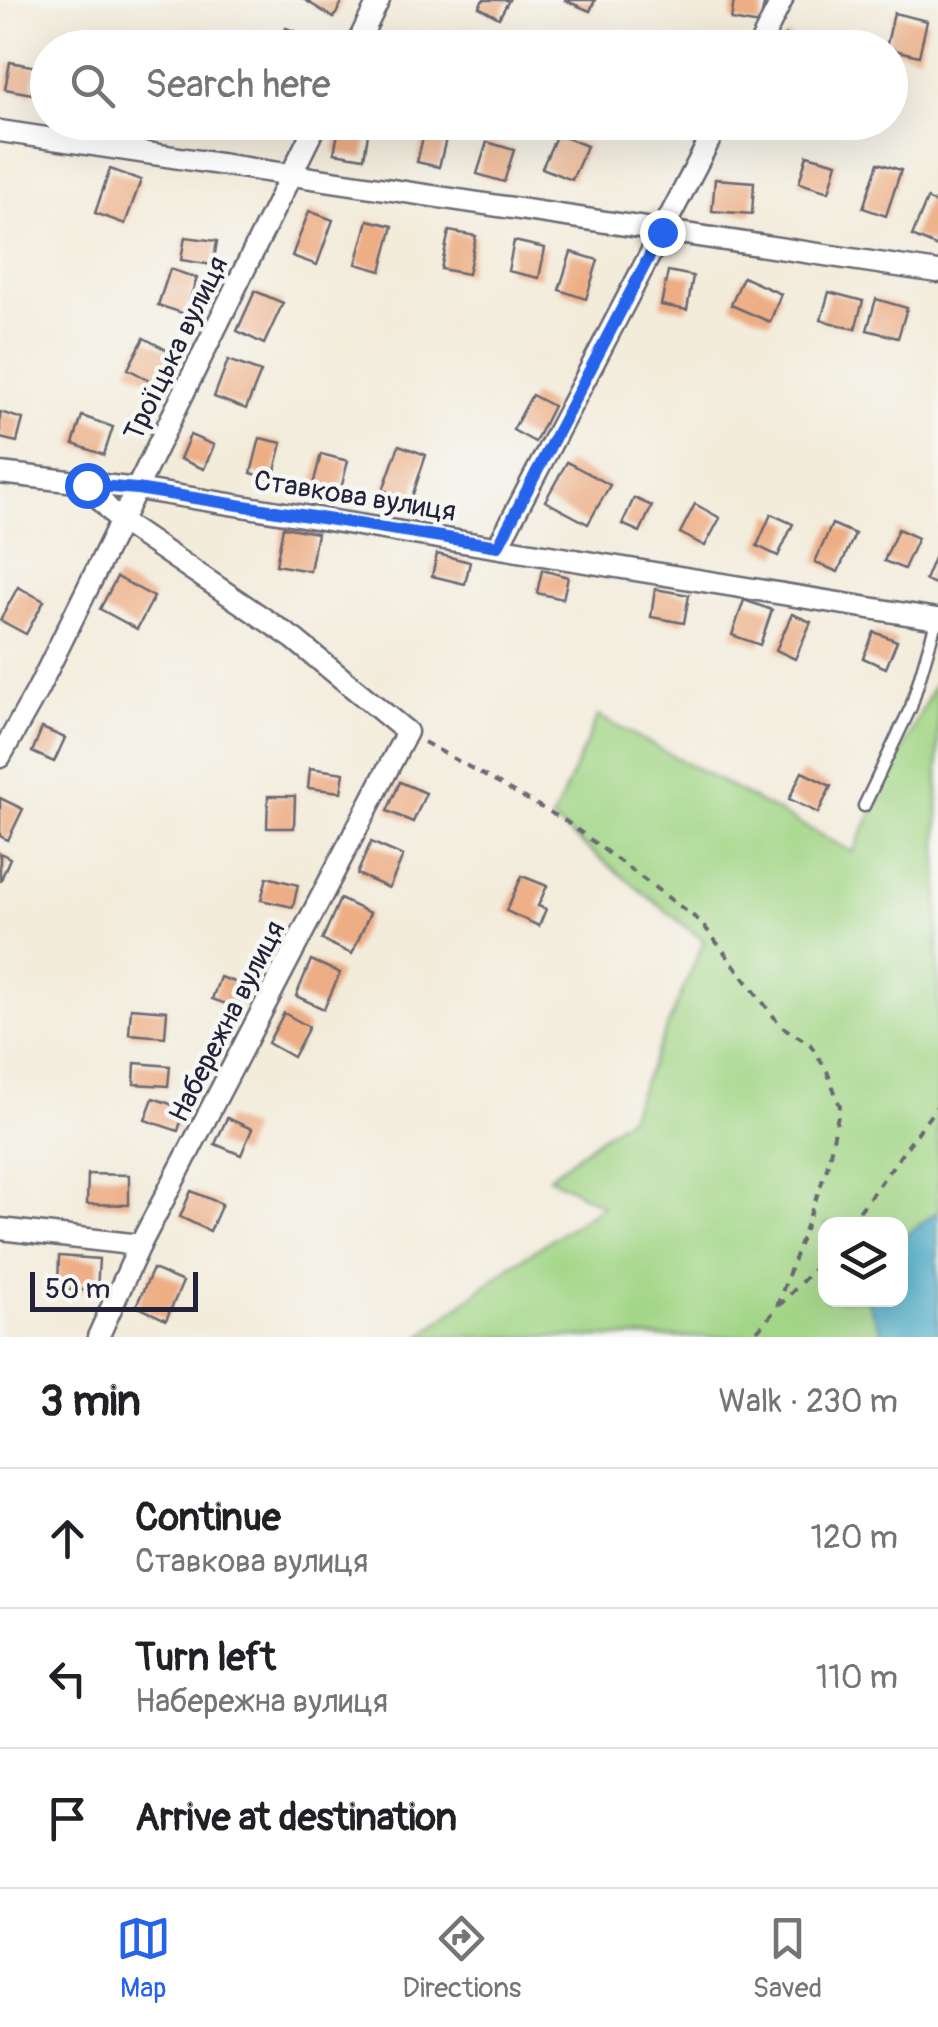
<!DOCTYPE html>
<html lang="en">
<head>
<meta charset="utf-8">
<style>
  :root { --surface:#fff; --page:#f2f2f2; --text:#202124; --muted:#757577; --line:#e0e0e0; --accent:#2563eb }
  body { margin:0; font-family:Pangolin,sans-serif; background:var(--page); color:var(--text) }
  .controls { position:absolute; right:30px; bottom:30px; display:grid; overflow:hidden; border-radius:20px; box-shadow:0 10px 40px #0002 }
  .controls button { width:90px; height:90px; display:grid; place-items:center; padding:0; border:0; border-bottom:2px solid var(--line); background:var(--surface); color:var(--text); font:50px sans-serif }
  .scale { position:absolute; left:30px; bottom:25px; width:168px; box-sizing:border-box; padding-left:10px; border:5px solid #22223b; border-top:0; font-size:28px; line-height:35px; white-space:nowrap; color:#22223b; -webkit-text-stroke:8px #f6f6f2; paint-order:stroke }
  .stop { position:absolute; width:30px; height:30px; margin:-22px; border:8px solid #2563eb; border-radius:50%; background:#fff }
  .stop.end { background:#2563eb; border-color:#fff; box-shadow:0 2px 10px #0008 }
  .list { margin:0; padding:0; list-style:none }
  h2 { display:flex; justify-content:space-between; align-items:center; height:130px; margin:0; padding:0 40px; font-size:42px }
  h2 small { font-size:32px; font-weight:400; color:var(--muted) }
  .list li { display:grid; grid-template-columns:65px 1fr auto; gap:30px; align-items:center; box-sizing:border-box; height:140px; padding:0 40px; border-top:2px solid var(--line) }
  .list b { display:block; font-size:38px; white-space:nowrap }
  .list p { margin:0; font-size:32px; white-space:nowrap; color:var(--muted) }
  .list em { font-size:32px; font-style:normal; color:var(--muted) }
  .icon { flex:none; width:55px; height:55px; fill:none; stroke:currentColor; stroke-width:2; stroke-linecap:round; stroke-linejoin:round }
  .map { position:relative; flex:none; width:938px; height:1337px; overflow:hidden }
  .search { position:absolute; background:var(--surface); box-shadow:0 10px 40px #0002; left:30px; right:30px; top:30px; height:110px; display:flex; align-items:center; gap:25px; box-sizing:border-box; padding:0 35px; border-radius:55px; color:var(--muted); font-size:38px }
  .sheet { height:550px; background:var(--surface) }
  nav { display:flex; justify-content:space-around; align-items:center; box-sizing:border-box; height:140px; border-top:2px solid var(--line); background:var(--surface); font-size:28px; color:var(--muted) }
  nav a { display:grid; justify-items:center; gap:5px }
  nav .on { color:var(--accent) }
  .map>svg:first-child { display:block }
</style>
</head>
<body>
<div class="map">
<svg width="938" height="1337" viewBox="0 0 938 1337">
  <rect width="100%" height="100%" fill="#f6f6f2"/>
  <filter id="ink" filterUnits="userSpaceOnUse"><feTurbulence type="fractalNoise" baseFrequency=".01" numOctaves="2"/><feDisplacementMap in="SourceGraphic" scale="20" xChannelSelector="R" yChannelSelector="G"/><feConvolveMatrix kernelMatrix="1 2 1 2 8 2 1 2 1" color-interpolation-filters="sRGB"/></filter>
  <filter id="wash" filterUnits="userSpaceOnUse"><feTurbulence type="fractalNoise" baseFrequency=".0048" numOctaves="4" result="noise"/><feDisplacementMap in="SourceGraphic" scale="40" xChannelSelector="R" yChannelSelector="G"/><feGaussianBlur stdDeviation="2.25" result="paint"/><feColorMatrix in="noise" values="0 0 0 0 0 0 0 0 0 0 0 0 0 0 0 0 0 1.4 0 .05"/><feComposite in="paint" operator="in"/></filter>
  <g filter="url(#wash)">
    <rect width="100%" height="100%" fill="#f3ecdb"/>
    <path fill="#a2d686" stroke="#627c60" stroke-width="2.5" d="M 938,677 L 938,1211 L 901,1239 L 900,1224 L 826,1224 L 826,1300 L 868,1300 L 884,1337 L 420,1337 L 509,1267 L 603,1206 L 549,1177 L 629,1116 L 704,941 L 552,820 L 598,716 L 853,852 Z"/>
    <path fill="#48abc7" stroke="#356681" stroke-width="2.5" d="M 938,1211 L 938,1337 L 884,1337 L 867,1301 L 900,1300 L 901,1239 Z"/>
    <g id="blocks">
      <g fill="#edae85">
        <path d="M 305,0 L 343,0 L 334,18 Z"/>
        <path d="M 483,0 L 509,0 L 499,18 L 479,7 Z"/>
        <path d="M 564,0 L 595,0 L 590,11 Z"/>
        <path d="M 734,0 L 765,0 L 760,25 L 731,20 Z"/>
        <path d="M 894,13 L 927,21 L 919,56 L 886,48 Z"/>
        <path d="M 286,28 L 315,39 L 312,48 L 279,48 Z"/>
        <path d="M 786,35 L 808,44 L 807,48 L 781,48 Z"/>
        <path d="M 385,37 L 414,47 L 414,48 L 381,48 Z"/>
        <path d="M 10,62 L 37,67 L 32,94 L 5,89 Z"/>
        <path d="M 340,123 L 369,128 L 364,158 L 334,153 Z"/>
        <path d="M 426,125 L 448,131 L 439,167 L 417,162 Z"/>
        <path d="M 557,134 L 587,146 L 572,180 L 542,168 Z"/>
        <path d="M 487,142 L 514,150 L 504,182 L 477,174 Z"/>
        <path d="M 807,155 L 837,163 L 829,192 L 799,183 Z"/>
        <path d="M 878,163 L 901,170 L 886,216 L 863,208 Z"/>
        <path d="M 110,169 L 141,180 L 125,224 L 95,213 Z"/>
        <path d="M 715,179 L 754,182 L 752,214 L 712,211 Z"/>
        <path d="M 927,199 L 938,204 L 938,247 L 912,236 Z"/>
        <path d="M 309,211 L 333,220 L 317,265 L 292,256 Z"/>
        <path d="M 368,220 L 393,226 L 381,271 L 356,264 Z"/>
        <path d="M 449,231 L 476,236 L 468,274 L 441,269 Z"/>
        <path d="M 185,237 L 217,241 L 213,265 L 181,260 Z"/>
        <path d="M 514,241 L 545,248 L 539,278 L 508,271 Z"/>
        <path d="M 571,252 L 598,260 L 586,299 L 559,290 Z"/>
        <path d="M 170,269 L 197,278 L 185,314 L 158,305 Z"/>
        <path d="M 668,271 L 693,276 L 687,310 L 661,305 Z"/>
        <path d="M 743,277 L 781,294 L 770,322 L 731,305 Z"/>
        <path d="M 255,291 L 283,303 L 264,344 L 237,331 Z"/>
        <path d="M 829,292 L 863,301 L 855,329 L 821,320 Z"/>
        <path d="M 876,299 L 907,308 L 898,338 L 867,330 Z"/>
        <path d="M 144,338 L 174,354 L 159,385 L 128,369 Z"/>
        <path d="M 228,360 L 261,372 L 246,409 L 214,397 Z"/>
        <path d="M 532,395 L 553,406 L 535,442 L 513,430 Z"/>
        <path d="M 0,412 L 23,419 L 17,442 L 0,438 Z"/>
        <path d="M 82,416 L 113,427 L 104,455 L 73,444 Z"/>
        <path d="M 190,435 L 214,445 L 204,469 L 180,459 Z"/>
        <path d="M 260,438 L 282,443 L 273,479 L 251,473 Z"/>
        <path d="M 399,445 L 426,455 L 411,500 L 383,490 Z"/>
        <path d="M 321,454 L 348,461 L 339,497 L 312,489 Z"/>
        <path d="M 567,462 L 610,485 L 588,524 L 545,501 Z"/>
        <path d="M 634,498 L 652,506 L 640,532 L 622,524 Z"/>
        <path d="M 695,504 L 720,518 L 705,546 L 680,533 Z"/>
        <path d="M 771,514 L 793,524 L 778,556 L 757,546 Z"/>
        <path d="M 832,524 L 855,534 L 838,572 L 815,562 Z"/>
        <path d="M 283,527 L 317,533 L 310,571 L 276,565 Z"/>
        <path d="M 898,529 L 918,538 L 904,569 L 884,561 Z"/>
        <path d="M 938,548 L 938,585 L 925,580 Z"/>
        <path d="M 437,554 L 470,562 L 465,584 L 432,576 Z"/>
        <path d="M 542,570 L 568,577 L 563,599 L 537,593 Z"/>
        <path d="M 117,577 L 154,597 L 137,629 L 100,609 Z"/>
        <path d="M 18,587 L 44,601 L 26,634 L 0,620 Z"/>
        <path d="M 655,589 L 689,595 L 684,623 L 651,617 Z"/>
        <path d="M 744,600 L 772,610 L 760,645 L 732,635 Z"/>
        <path d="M 792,614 L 811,622 L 795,659 L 776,650 Z"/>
        <path d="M 874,632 L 897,641 L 886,668 L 863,658 Z"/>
        <path d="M 42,728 L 65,738 L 54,762 L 32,752 Z"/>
        <path d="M 310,768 L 344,773 L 341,792 L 308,788 Z"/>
        <path d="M 802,772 L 831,786 L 818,813 L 789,799 Z"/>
        <path d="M 400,782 L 426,793 L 413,822 L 387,811 Z"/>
        <path d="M 268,796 L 295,796 L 294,828 L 267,828 Z"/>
        <path d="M 0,798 L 23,809 L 8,840 L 0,836 Z"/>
        <path d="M 371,842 L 403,856 L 389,888 L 357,874 Z"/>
        <path d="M 0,853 L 10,858 L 0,882 Z"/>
        <path d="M 522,876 L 547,886 L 538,906 L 546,909 L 539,926 L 506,911 Z"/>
        <path d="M 267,877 L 298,885 L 293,907 L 261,900 Z"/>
        <path d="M 340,899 L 370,913 L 352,954 L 322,940 Z"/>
        <path d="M 311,960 L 340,973 L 324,1009 L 296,996 Z"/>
        <path d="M 220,977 L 246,986 L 238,1008 L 212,999 Z"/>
        <path d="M 131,1008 L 167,1011 L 165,1037 L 129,1034 Z"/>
        <path d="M 284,1013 L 309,1027 L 293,1057 L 268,1043 Z"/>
        <path d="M 135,1063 L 170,1066 L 168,1086 L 134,1084 Z"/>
        <path d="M 153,1098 L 185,1109 L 178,1131 L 145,1120 Z"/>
        <path d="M 227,1118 L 252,1129 L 241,1155 L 215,1144 Z"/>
        <path d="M 88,1174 L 129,1175 L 129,1205 L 87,1204 Z"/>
        <path d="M 191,1191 L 222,1204 L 210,1231 L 180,1217 Z"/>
        <path d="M 59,1256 L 99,1259 L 97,1291 L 58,1289 Z"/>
        <path d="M 153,1269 L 183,1282 L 166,1320 L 136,1306 Z"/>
      </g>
    </g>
  </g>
  <g filter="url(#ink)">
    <use href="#blocks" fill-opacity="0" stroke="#6b6973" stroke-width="2.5"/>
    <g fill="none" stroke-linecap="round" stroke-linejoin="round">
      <defs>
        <path id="service" d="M 864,806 L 911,707 L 937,619"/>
        <g id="minor">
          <path d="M 355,48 L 379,0"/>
          <path d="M 758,48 L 782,0"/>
          <path d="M 0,131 L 938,272"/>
          <path d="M 0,473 L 137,489 L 937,619"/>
          <path d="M 87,485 L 120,521 L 294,639 L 407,732 L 140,1245 L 98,1337"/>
          <path d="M 498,546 L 719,122"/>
          <path d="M 0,757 L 37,691 L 317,122"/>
          <path d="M 0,1229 L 140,1245"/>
        </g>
      </defs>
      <use href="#service" stroke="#6b6973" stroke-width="15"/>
      <use href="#minor" stroke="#6b6973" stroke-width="25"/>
      <g stroke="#6b6973" stroke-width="4" stroke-dasharray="8 8" stroke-linecap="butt">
        <path d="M 424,742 L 564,820 L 701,922 L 781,1026 L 810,1044 L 827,1071 L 840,1106 L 827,1168 L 776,1309 L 752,1337"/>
        <path d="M 850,1224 L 938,1105"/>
        <path d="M 779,1306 L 826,1256"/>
      </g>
      <use href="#service" stroke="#fff" stroke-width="10"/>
      <use href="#minor" stroke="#fff" stroke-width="20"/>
    </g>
  </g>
  <g fill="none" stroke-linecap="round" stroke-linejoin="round" filter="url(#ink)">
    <path stroke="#2563eb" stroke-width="12" d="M 87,485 L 137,489 L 498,546 L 662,232"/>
  </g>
  <g text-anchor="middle" stroke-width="9" stroke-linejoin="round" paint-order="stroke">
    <g font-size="28" fill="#22223b" stroke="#f6f6f2">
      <text transform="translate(175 348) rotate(-64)" y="10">Троїцька вулиця</text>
      <text transform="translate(355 495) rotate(9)" y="10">Ставкова вулиця</text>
      <text transform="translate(226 1021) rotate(-63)" y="10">Набережна вулиця</text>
    </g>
  </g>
</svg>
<div class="controls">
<button><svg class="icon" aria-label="layers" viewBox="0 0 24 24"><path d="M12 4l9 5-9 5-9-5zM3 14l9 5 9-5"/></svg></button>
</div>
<div class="scale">50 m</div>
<div class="stop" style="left:87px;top:485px"></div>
<div class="stop end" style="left:662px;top:232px"></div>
<div class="search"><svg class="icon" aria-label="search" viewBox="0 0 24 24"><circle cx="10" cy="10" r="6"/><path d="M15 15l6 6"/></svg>Search here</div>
</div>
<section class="sheet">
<h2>3 min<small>Walk · 230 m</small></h2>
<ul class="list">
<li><svg class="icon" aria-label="ahead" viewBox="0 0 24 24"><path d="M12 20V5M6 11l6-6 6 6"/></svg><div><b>Continue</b><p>Ставкова вулиця</p></div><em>120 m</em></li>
<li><svg class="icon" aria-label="left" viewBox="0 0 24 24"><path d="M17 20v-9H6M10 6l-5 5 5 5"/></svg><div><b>Turn left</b><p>Набережна вулиця</p></div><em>110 m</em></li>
<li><svg class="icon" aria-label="arrive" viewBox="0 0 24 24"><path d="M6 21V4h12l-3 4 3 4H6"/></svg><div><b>Arrive at destination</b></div></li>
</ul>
</section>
<nav>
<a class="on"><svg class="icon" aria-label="map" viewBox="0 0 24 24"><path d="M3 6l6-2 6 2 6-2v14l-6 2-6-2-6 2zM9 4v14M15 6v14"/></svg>Map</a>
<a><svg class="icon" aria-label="directions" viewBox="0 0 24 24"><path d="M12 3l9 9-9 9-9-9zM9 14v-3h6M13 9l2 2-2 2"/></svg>Directions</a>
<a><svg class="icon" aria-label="saved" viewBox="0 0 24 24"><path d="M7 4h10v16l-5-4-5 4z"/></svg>Saved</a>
</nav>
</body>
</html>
